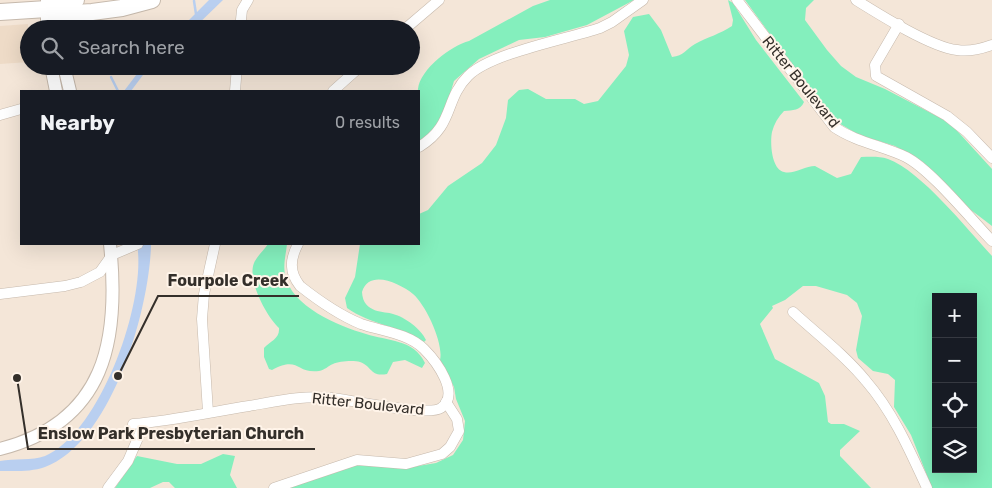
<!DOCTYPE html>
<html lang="en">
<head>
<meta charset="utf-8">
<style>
  :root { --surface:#171b24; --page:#20242c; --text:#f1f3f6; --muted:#9ea1a6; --line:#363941 }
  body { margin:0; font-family:Rubik,sans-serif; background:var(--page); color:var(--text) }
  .controls { position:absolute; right:15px; bottom:15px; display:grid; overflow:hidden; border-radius:0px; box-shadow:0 5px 20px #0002 }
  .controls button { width:45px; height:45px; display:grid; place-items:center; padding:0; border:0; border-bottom:1px solid var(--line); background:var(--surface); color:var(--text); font:25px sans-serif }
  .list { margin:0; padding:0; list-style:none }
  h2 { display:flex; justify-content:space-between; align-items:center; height:65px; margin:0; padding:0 20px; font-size:21px }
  h2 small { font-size:16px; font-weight:400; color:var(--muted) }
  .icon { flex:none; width:28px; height:28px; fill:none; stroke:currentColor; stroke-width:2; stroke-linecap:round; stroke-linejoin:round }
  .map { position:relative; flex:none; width:992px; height:488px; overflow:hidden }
  .search { position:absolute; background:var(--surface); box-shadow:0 5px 20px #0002; left:20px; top:20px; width:400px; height:55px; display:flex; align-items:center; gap:12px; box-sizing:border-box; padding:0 18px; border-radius:28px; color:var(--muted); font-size:19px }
  .panel { position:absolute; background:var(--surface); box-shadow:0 5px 20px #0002; left:20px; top:90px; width:400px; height:155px; border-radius:0px }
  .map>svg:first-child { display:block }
</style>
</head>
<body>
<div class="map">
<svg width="992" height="488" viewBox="0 0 992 488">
  <rect width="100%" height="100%" fill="#f4e6d8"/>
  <path fill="#eedbc7" d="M 28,24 L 29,62 L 0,64 L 0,26 Z"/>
  <g fill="#84efbd" fill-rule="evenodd">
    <path d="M 550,0 L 634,0 L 587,25 L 545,37 L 519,40 L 479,59 L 454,81 L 444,114 L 430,133 L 419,141 C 419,125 416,102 418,89 C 420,69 452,45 469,41 L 533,6 Z"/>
    <path d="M 728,0 L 733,3 L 756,40 L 804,102 C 800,111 793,110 784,111 C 778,117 774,124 772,132 C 770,142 771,169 784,172 C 793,175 805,166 815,166 L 837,178 L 851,174 L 861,157 C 870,157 879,156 888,159 C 921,171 967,229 992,256 L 992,488 L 932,488 L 911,435 L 894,407 L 895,380 L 888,374 L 873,371 L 858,358 L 856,350 L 862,316 L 857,303 L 847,295 L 816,286 L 803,286 L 785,300 L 772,306 L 773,308 L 760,324 L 775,359 L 819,383 L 825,396 L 828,422 L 831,424 L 844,424 L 860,431 L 840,450 L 840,456 L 871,488 L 289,488 L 353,463 L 406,468 L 436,463 L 453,455 L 463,440 L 465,421 L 456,399 L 454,387 L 440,360 C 444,344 426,305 413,294 C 399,283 369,269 362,292 C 363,314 385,311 393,314 C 405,317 421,329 426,340 L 424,342 C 400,326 371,325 347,308 L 345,298 L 355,277 L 360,244 L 419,244 L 419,214 L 428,210 L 448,186 L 482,163 L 496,145 L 506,118 L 508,100 L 519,90 L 528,89 L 546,99 L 575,99 L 584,104 L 598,101 L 626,66 L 629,55 L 624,31 L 633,17 L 649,14 L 661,30 L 672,57 C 684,56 686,49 695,44 C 708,37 720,34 732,26 L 733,20 ZM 936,297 L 973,297 L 973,469 L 936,469 Z"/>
    <path d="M 745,0 L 814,0 L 806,8 L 805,20 L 827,50 L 841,66 L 856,77 L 885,89 L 950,123 L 992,169 L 992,226 L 971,210 L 923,162 L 895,146 L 859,135 L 837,122 L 816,97 Z"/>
    <path d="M 268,244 L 287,244 C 286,254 283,264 285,275 C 291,306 338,326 366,334 C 387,341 414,339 425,363 L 422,368 L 405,360 L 393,362 L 387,374 C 370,377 373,367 360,362 C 354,360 339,361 333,364 C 328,366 325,370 319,371 C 296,374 299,355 272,370 L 269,369 L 264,357 L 264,348 C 270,341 280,339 279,328 C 266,316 247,280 254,263 C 257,256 264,250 268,244 Z"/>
    <path d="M 223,454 L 235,456 L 230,475 L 237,488 L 175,488 L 169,482 L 163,482 L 150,488 L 115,488 L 137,456 L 177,464 L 201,464 Z"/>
  </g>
  <g fill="#b9cff0">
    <path d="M 209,0 L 223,0 L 193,29 L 180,29 Z"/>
    <path d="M 143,66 L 156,66 L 143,75 L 131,91 L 124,91 Z"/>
    <path d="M 137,244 L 151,244 L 151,246 C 149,310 112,442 45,467 C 31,472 15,471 0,471 L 0,461 C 14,458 32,461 45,456 C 101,432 147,300 137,244 Z"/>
  </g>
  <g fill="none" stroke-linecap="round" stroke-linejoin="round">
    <g stroke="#b9cff0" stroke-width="2.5">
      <path d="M 194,1 L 196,14"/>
      <path d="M 111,77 L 118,91"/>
    </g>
    <defs>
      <g id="minor">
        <path d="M 737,0 L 834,127 C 856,142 883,146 906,157 C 931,170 970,218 992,241"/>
        <path d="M 856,0 C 880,15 931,47 957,50 C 969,52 981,49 992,45"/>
        <path d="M 899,24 L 875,65 L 876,76 L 947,116 L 967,132 L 992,158"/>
        <path d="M 240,29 L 242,10 L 248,0"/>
        <path d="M 405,29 L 439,0"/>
        <path d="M 235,91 L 237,66"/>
        <path d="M 333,91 L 361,66"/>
        <path d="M 0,115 L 21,109"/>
        <path d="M 419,147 C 455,125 444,100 468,76 C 491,53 567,39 600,28 L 612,22 L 643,0"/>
        <path d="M 0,294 L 65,286 L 81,282 L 100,272 L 112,255 L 138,244"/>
        <path d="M 793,312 C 817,334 845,355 866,381 C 893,412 910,451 927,488"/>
        <path d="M 208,412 L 202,319 L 204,294 L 215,244"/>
        <path d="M 133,424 C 172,421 211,412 249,406 C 278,401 303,395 332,398 C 352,400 428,417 441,408 C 461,394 436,361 424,349 C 408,333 381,331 361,324 C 339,315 319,301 300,286 C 289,272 290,259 298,244"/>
        <path d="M 108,488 L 128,461 L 144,424"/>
        <path d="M 274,488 L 357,460 L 406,464 L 442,454 L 450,447 L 459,431 L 457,419 L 446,402"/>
      </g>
      <g id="tertiary">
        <path d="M 47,1 L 47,29"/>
        <path d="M 58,5 L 60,29"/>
        <path d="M 51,66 L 56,91"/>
        <path d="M 64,66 L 70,91"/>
        <path d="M 0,449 C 106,422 120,340 110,244"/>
      </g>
      <g id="primary">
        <path d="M 47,9 L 58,1 L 76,0"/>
        <path d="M 0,12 L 47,9 L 59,14 L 92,12 L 122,8 L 152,0"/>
      </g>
    </defs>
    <use href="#minor" stroke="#c6b9ac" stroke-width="11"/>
    <use href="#tertiary" stroke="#c6b9ac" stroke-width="14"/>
    <use href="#primary" stroke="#c6b9ac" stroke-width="18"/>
    <use href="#minor" stroke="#fff" stroke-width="10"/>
    <use href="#tertiary" stroke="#fff" stroke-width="12"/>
    <use href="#primary" stroke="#fff" stroke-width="16"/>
  </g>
  <g text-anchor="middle" stroke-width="4" stroke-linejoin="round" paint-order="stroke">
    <g font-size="15" fill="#342f2a" stroke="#fff4e9">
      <text transform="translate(801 82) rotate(51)" y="5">Ritter Boulevard</text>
      <text transform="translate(368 404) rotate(6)" y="5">Ritter Boulevard</text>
    </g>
  </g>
  <path fill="none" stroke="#342f2a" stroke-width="2" d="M118 376L158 296H299M17 378L28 449H315"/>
  <g fill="#342f2a" stroke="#fff4e9" stroke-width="2">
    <circle cx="118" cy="376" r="5"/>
    <circle cx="17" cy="378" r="5"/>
  </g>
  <g font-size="16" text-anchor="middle" font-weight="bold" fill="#342f2a" stroke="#fff4e9" stroke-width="4" stroke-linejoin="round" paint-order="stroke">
    <text x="228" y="286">Fourpole Creek</text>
    <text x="171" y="439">Enslow Park Presbyterian Church</text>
  </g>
</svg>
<div class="controls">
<button>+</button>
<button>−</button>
<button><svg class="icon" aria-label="locate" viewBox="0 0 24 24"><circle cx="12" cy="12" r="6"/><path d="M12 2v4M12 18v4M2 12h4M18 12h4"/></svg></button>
<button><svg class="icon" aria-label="layers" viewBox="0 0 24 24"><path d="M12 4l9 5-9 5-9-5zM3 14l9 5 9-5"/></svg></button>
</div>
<div class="search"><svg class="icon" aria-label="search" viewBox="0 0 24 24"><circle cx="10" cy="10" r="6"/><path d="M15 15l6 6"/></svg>Search here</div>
<section class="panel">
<h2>Nearby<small>0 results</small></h2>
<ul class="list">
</ul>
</section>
</div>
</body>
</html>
